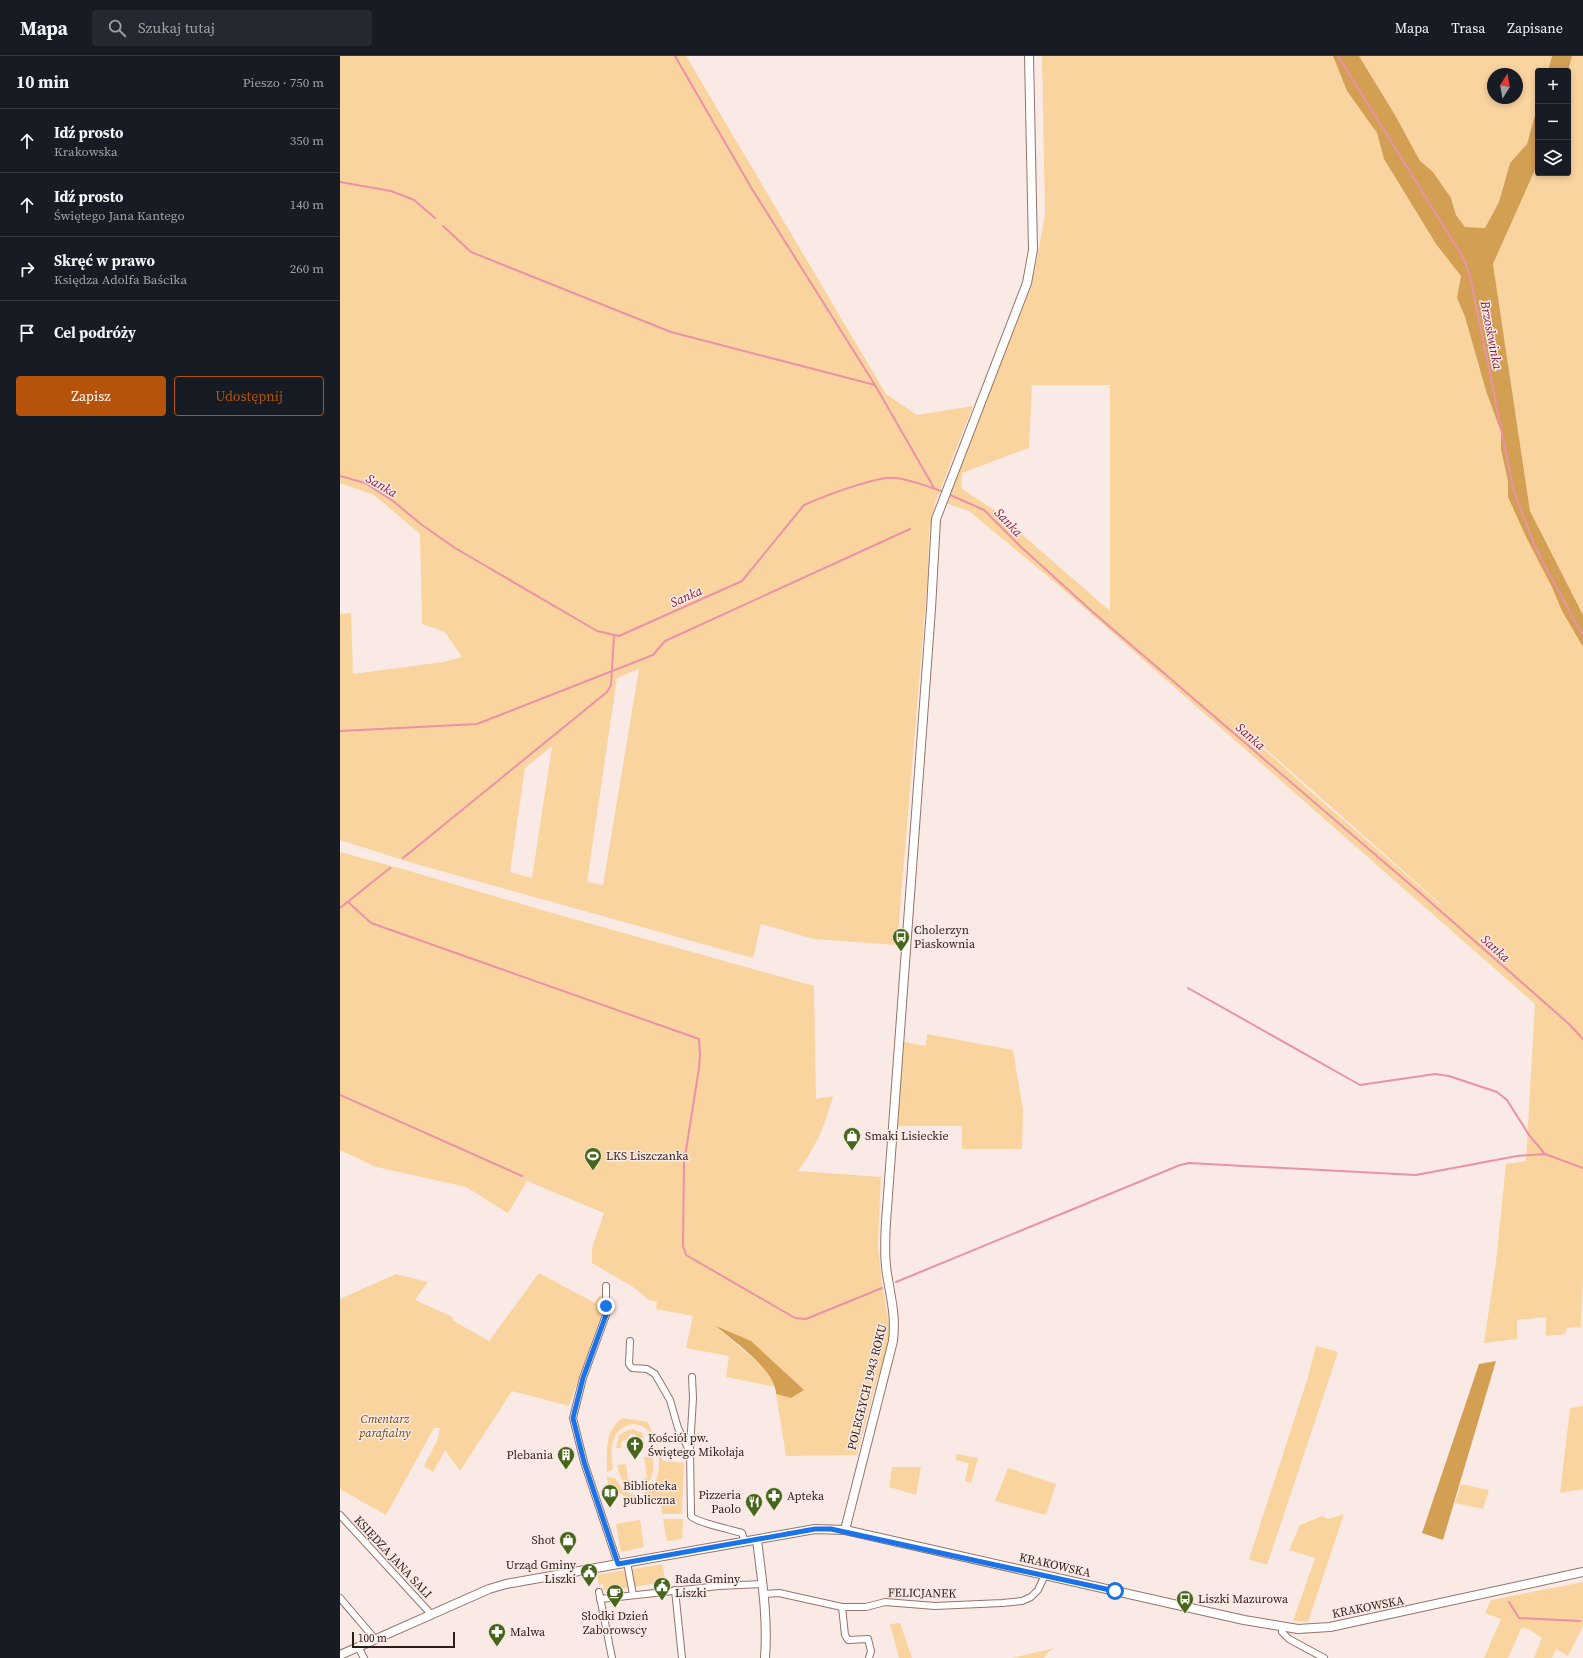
<!DOCTYPE html>
<html lang="pl">
<head>
<meta charset="utf-8">
<style>
  :root { --surface:#171b24; --page:#242831; --text:#f1f3f6; --muted:#9ea1a6; --line:#363941; --accent:#b45309 }
  body { margin:0; font-family:"Source Serif 4",serif; background:var(--page); color:var(--text) }
  .controls { position:absolute; right:12px; top:12px; display:grid; overflow:hidden; border-radius:4px; box-shadow:0 2px 6px #0003 }
  .controls button { width:36px; height:36px; display:grid; place-items:center; padding:0; border:0; border-bottom:1px solid var(--line); background:var(--surface); color:var(--text); font:20px sans-serif }
  .compass { position:absolute; left:1147px; top:12px; width:36px; height:36px; border-radius:50%; background:var(--surface); box-shadow:0 2px 6px #0003; rotate:11deg }
  .scale { position:absolute; left:12px; bottom:10px; width:103px; box-sizing:border-box; padding-left:4px; border:2px solid #2c1e19; border-top:0; font-size:11px; line-height:14px; white-space:nowrap; color:#2c1e19; -webkit-text-stroke:3px #faeae5; paint-order:stroke }
  .stop { position:absolute; width:12px; height:12px; margin:-9px; border:3px solid #1a73e8; border-radius:50%; background:#fff }
  .stop.end { background:#1a73e8; border-color:#fff; box-shadow:0 1px 4px #0008 }
  .list { margin:0; padding:0; list-style:none }
  h2 { display:flex; justify-content:space-between; align-items:center; height:52px; margin:0; padding:0 16px; font-size:17px }
  h2 small { font-size:13px; font-weight:400; color:var(--muted) }
  .list li { display:grid; grid-template-columns:26px 1fr auto; gap:12px; align-items:center; box-sizing:border-box; height:64px; padding:0 16px; border-top:1px solid var(--line) }
  .list b { display:block; font-size:15px; white-space:nowrap }
  .list p { margin:0; font-size:13px; white-space:nowrap; color:var(--muted) }
  .list em { font-size:13px; font-style:normal; color:var(--muted) }
  .actions { display:flex; gap:8px; padding:12px 16px }
  .actions a { flex:1; padding:9px 0; border:1px solid var(--accent); border-radius:4px; text-align:center; font-size:14px; color:var(--accent) }
  .actions .main { background:var(--accent); color:#fff }
  .icon { flex:none; width:22px; height:22px; fill:none; stroke:currentColor; stroke-width:2; stroke-linecap:round; stroke-linejoin:round }
  .map { position:relative; flex:none; width:1243px; height:1602px; overflow:hidden }
  header { display:flex; align-items:center; gap:24px; box-sizing:border-box; height:56px; padding:0 20px; background:var(--surface); border-bottom:1px solid var(--line) }
  header strong { font-size:19px }
  nav { display:flex; gap:22px; margin-inline-start:auto; font-size:14px }
  .search { width:280px; height:36px; background:var(--page); display:flex; align-items:center; gap:10px; box-sizing:border-box; padding:0 14px; border-radius:4px; color:var(--muted); font-size:15px }
  main { display:flex }
  aside { flex:1; background:var(--surface) }
  .map>svg:first-child { display:block }
</style>
</head>
<body>
<header>
<strong>Mapa</strong>
<div class="search"><svg class="icon" aria-label="search" viewBox="0 0 24 24"><circle cx="10" cy="10" r="6"/><path d="M15 15l6 6"/></svg>Szukaj tutaj</div>
<nav><a>Mapa</a><a>Trasa</a><a>Zapisane</a></nav>
</header>
<main>
<aside>
<h2>10 min<small>Pieszo · 750 m</small></h2>
<ul class="list">
<li><svg class="icon" aria-label="ahead" viewBox="0 0 24 24"><path d="M12 20V5M6 11l6-6 6 6"/></svg><div><b>Idź prosto</b><p>Krakowska</p></div><em>350 m</em></li>
<li><svg class="icon" aria-label="ahead" viewBox="0 0 24 24"><path d="M12 20V5M6 11l6-6 6 6"/></svg><div><b>Idź prosto</b><p>Świętego Jana Kantego</p></div><em>140 m</em></li>
<li><svg class="icon" aria-label="right" viewBox="0 0 24 24"><path d="M7 20v-9h11M14 6l5 5-5 5"/></svg><div><b>Skręć w prawo</b><p>Księdza Adolfa Baścika</p></div><em>260 m</em></li>
<li><svg class="icon" aria-label="arrive" viewBox="0 0 24 24"><path d="M6 21V4h12l-3 4 3 4H6"/></svg><div><b>Cel podróży</b></div></li>
</ul>
<div class="actions"><a class="main">Zapisz</a><a>Udostępnij</a></div>
</aside>
<div class="map">
<svg width="1243" height="1602" viewBox="0 0 1243 1602">
  <rect width="100%" height="100%" fill="#faeae5"/>
  <g fill="#fad49f" fill-rule="evenodd">
    <path d="M 0,0 L 346,0 L 546,338 L 577,359 L 633,350 L 595,447 L 589,477 L 588,520 L 557,889 L 474,883 L 421,868 L 413,902 L 69,806 L 0,784 L 0,558 L 11,557 L 13,618 L 103,606 L 122,601 L 105,576 L 82,568 L 80,478 L 34,439 L 0,427 ZM 299,613 L 263,829 L 247,826 L 277,622 ZM 212,690 L 212,691 L 192,822 L 170,816 L 185,712 Z"/>
    <path d="M 702,0 L 993,0 L 1007,35 L 1037,77 L 1044,103 L 1096,188 L 1121,220 L 1117,242 L 1125,261 L 1146,335 L 1161,376 L 1161,394 L 1168,425 L 1168,441 L 1186,481 L 1213,531 L 1222,555 L 1243,591 L 1243,1224 L 1241,1271 L 1227,1272 L 1225,1278 L 1206,1280 L 1206,1261 L 1177,1264 L 1177,1283 L 1144,1287 L 1156,1206 L 1166,1108 L 1186,1105 L 1195,948 L 717,528 L 629,455 L 605,447 L 683,250 L 695,214 L 705,158 ZM 692,329 L 770,329 L 770,555 L 654,454 L 621,432 L 622,417 L 689,392 ZM 867,641 L 1102,849 L 1102,850 L 969,734 Z"/>
    <path d="M 1019,0 L 1212,0 L 1208,15 L 1198,15 L 1198,48 L 1187,88 L 1170,107 L 1159,146 L 1145,172 L 1125,171 L 1116,159 L 1111,142 L 1093,116 L 1080,105 L 1055,59 ZM 1153,18 L 1177,18 L 1177,42 L 1153,42 Z"/>
    <path d="M 1232,0 L 1243,0 L 1243,559 L 1190,455 L 1153,208 L 1198,107 L 1198,117 L 1228,117 L 1228,15 Z"/>
    <path d="M 0,796 L 66,814 L 212,857 L 474,930 L 476,1043 L 493,1040 C 487,1065 474,1095 458,1115 L 541,1121 L 538,1190 L 542,1227 L 551,1280 L 535,1331 L 517,1399 L 446,1400 L 436,1338 L 451,1342 L 464,1334 L 377,1271 L 425,1313 L 436,1331 L 386,1321 L 389,1300 L 346,1292 L 353,1260 L 316,1253 L 317,1246 L 309,1244 L 293,1231 L 252,1207 L 252,1192 L 264,1157 L 187,1125 L 168,1157 L 126,1131 L 36,1111 L 0,1094 Z"/>
    <path d="M 587,978 L 673,994 L 683,1054 L 682,1093 L 622,1093 L 622,1070 L 556,1070 L 563,986 L 586,990 Z"/>
    <path d="M 199,1217 L 255,1247 L 259,1240 L 264,1241 L 262,1257 L 229,1350 L 172,1335 L 120,1415 L 105,1394 L 93,1416 L 84,1410 L 97,1385 L 100,1372 L 94,1372 L 46,1459 L 0,1433 L 0,1243 L 56,1218 L 88,1226 L 75,1244 L 113,1261 L 112,1264 L 149,1285 Z"/>
    <path d="M 976,1290 L 998,1296 L 927,1509 L 909,1503 L 968,1321 Z"/>
    <path d="M 1243,1350 L 1243,1433 L 1220,1437 L 1230,1352 Z"/>
    <path d="M 282,1362 L 308,1366 L 323,1405 L 344,1407 L 342,1458 L 322,1458 L 321,1447 L 305,1449 L 304,1437 C 327,1428 321,1380 304,1371 C 298,1368 292,1367 286,1370 C 269,1378 271,1397 273,1413 L 267,1416 C 267,1396 264,1376 282,1362 Z"/>
    <path d="M 293,1373 L 302,1377 L 304,1382 L 298,1382 L 294,1378 L 290,1378 L 287,1384 L 281,1385 L 281,1392 L 276,1392 L 279,1379 L 288,1374 Z"/>
    <path d="M 616,1398 L 638,1402 L 631,1427 L 625,1425 L 629,1407 L 616,1404 Z"/>
    <path d="M 312,1400 C 315,1412 313,1425 303,1433 L 302,1428 L 305,1427 L 304,1422 L 307,1422 L 304,1401 Z"/>
    <path d="M 286,1408 L 288,1424 L 292,1424 L 295,1434 C 283,1432 280,1420 277,1409 Z"/>
    <path d="M 552,1411 L 581,1411 L 576,1439 L 549,1431 Z"/>
    <path d="M 668,1412 L 716,1428 L 706,1459 L 655,1445 Z"/>
    <path d="M 267,1421 L 275,1422 L 283,1434 L 296,1440 L 297,1449 L 268,1429 Z"/>
    <path d="M 1121,1428 L 1149,1434 L 1143,1453 L 1115,1447 Z"/>
    <path d="M 1004,1458 L 968,1566 L 953,1565 L 975,1502 L 949,1494 L 960,1469 L 982,1460 L 988,1463 Z"/>
    <path d="M 323,1463 L 343,1463 L 342,1483 L 327,1485 Z"/>
    <path d="M 300,1464 L 304,1491 L 281,1496 L 276,1468 Z"/>
    <path d="M 322,1508 L 326,1526 L 293,1531 L 292,1513 Z"/>
    <path d="M 286,1514 L 288,1532 L 264,1534 L 263,1528 L 259,1529 L 257,1519 Z"/>
    <path d="M 1243,1526 L 1243,1570 L 1228,1600 L 1216,1593 L 1212,1602 L 1194,1602 L 1202,1582 L 1190,1574 L 1182,1571 L 1168,1602 L 1144,1602 L 1161,1563 L 1145,1557 L 1151,1544 Z"/>
    <path d="M 560,1567 L 572,1602 L 559,1602 L 550,1568 Z"/>
    <path d="M 715,1592 L 708,1596 L 704,1602 L 672,1602 Z"/>
  </g>
  <g fill="#d29f53">
    <path d="M 993,0 L 1019,0 L 1055,59 L 1080,105 L 1093,116 L 1111,142 L 1116,159 L 1125,171 L 1145,172 L 1159,146 L 1170,107 L 1187,88 L 1198,48 L 1198,107 L 1153,208 L 1190,455 L 1243,559 L 1243,591 L 1222,555 L 1212,531 L 1186,481 L 1168,441 L 1168,425 L 1161,394 L 1161,376 L 1146,335 L 1125,261 L 1117,242 L 1121,220 L 1096,188 L 1044,103 L 1037,77 L 1007,35 Z"/>
    <path d="M 1212,0 L 1232,0 L 1228,15 L 1208,15 Z"/>
    <path d="M 376,1270 L 411,1285 L 464,1334 L 451,1342 L 436,1338 C 436,1314 393,1285 376,1270 Z"/>
    <path d="M 1156,1305 L 1103,1484 L 1082,1477 L 1139,1308 Z"/>
  </g>
  <g fill="none" stroke-linecap="round" stroke-linejoin="round">
    <g stroke="#eb91a8" stroke-width="2">
      <path d="M 335,0 L 412,133 L 535,329 L 594,432"/>
      <path d="M 998,0 L 1124,203 L 1130,220 L 1174,436 L 1196,493 L 1243,580"/>
      <path d="M 0,126 L 51,135 L 74,144 L 95,162"/>
      <path d="M 103,170 L 131,196 L 331,276 L 535,329"/>
      <path d="M 0,420 L 25,427 L 53,445 L 82,469 L 115,492 L 257,575 L 279,580 L 402,525 L 464,449 C 482,441 538,419 556,422 C 572,424 589,431 604,436"/>
      <path d="M 608,438 L 644,454 L 680,490 L 755,558 L 1080,837 L 1229,968 L 1243,983"/>
      <path d="M 0,675 L 137,668 L 313,599 L 325,585 L 570,473"/>
      <path d="M 63,802 L 267,636 L 271,629 L 274,579"/>
      <path d="M 8,846 L 31,867 L 359,983 L 360,999 L 359,1012 L 344,1107 L 343,1190 L 346,1199 L 455,1262 L 466,1263 L 542,1232"/>
      <path d="M 0,852 L 50,812"/>
      <path d="M 848,932 L 1020,1029 L 1095,1018 L 1109,1020 L 1157,1036 L 1167,1044 L 1189,1079 L 1205,1098"/>
      <path d="M 0,1039 L 182,1120"/>
      <path d="M 556,1226 L 840,1109 L 849,1107 L 1076,1119 L 1177,1100 L 1205,1098 L 1243,1112"/>
      <path d="M 1169,1546 L 1179,1562 L 1240,1565"/>
    </g>
    <defs>
      <g id="street">
        <path d="M 266,1230 L 266,1259 L 243,1322 L 233,1362 L 244,1406 L 278,1508"/>
        <path d="M 290,1285 L 289,1308 L 292,1312 L 307,1313 L 315,1318 L 330,1344 L 338,1372 L 350,1396 L 351,1460 C 355,1466 392,1474 402,1477 L 405,1486"/>
        <path d="M 350,1392 L 353,1342 L 352,1321"/>
        <path d="M 0,1459 L 91,1558"/>
        <path d="M 287,1506 L 293,1539"/>
        <path d="M 335,1534 L 342,1602"/>
        <path d="M 259,1536 L 272,1602"/>
        <path d="M 424,1538 L 439,1537 L 502,1551 L 526,1551 L 545,1546 L 595,1550 L 662,1547 L 682,1545 L 691,1541 L 698,1534 L 705,1519"/>
        <path d="M 0,1542 L 35,1583"/>
        <path d="M 260,1543 L 379,1530 L 422,1528"/>
        <path d="M 502,1551 L 505,1579 L 508,1584 L 528,1583 L 531,1595 L 529,1602"/>
        <path d="M 942,1571 L 942,1576 L 949,1583 L 984,1602"/>
        <path d="M 18,1591 L 24,1602"/>
      </g>
      <g id="secondary">
        <path d="M 505,1474 L 553,1285 C 556,1260 551,1243 547,1218 C 544,1201 545,1183 546,1166 L 591,553 L 596,463 L 687,227 L 693,194 L 689,0"/>
        <path d="M 417,1484 C 422,1524 428,1562 425,1602"/>
        <path d="M 0,1599 L 149,1533 L 166,1528 L 475,1473 L 505,1474 L 904,1564 L 958,1573 L 990,1571 L 1243,1516"/>
      </g>
    </defs>
    <use href="#street" stroke="#967367" stroke-width="8"/>
    <use href="#secondary" stroke="#967367" stroke-width="10"/>
    <use href="#street" stroke="#fff" stroke-width="6"/>
    <use href="#secondary" stroke="#fff" stroke-width="8"/>
  </g>
  <g fill="none" stroke-linecap="round" stroke-linejoin="round">
    <path stroke="#1a73e8" stroke-width="5" d="M 266,1250 L 266,1259 L 243,1322 L 233,1362 L 244,1406 L 278,1508 L 475,1473 L 491,1473 L 775,1535"/>
  </g>
  <defs>
    <symbol id="bus-pin" viewBox="-11 -11 22 30"><path d="M0 17L-7.5 6A9.5 9.5 0 1 1 7.5 6Z" fill="#46661b" stroke="#faeae5"/><path d="M-5-6H5V4H4V6H2V4H-2V6H-4V4H-5ZM-3.5-4V0h7V-4ZM-3.5 1.2v1.5H-2V1.2ZM2 1.2v1.5H3.5V1.2Z" fill="#fff"/></symbol>
    <symbol id="shop-pin" viewBox="-11 -11 22 30"><path d="M0 17L-7.5 6A9.5 9.5 0 1 1 7.5 6Z" fill="#46661b" stroke="#faeae5"/><path d="M-5-2.5h2.3a2.7 3.5 0 0 1 5.4 0H5L5.5 6h-11ZM-1.5-2.5h3a1.5 2.3 0 0 0-3 0Z" fill="#fff"/></symbol>
    <symbol id="stadium-pin" viewBox="-11 -11 22 30"><path d="M0 17L-7.5 6A9.5 9.5 0 1 1 7.5 6Z" fill="#46661b" stroke="#faeae5"/><path d="M0-5a6.5 5 0 1 0 0 10a6.5 5 0 1 0 0-10ZM-3.5-1.8h7v3.6h-7Z" fill="#fff"/></symbol>
    <symbol id="church-pin" viewBox="-11 -11 22 30"><path d="M0 17L-7.5 6A9.5 9.5 0 1 1 7.5 6Z" fill="#46661b" stroke="#faeae5"/><path d="M-1.2-6h2.4v3.5h3.3v2.4h-3.3V6h-2.4V-.1h-3.3v-2.4h3.3Z" fill="#fff"/></symbol>
    <symbol id="building-pin" viewBox="-11 -11 22 30"><path d="M0 17L-7.5 6A9.5 9.5 0 1 1 7.5 6Z" fill="#46661b" stroke="#faeae5"/><path d="M-4-6H4V6H1V3H-1V6H-4ZM-2.5-4.3h1.7v1.8h-1.7ZM.8-4.3h1.7v1.8H.8ZM-2.5-1h1.7V.8h-1.7ZM.8-1h1.7V.8H.8Z" fill="#fff"/></symbol>
    <symbol id="library-pin" viewBox="-11 -11 22 30"><path d="M0 17L-7.5 6A9.5 9.5 0 1 1 7.5 6Z" fill="#46661b" stroke="#faeae5"/><path d="M-6-4Q-3-5.5-.7-3.5V5Q-3 3-6 4ZM6-4Q3-5.5 .7-3.5V5Q3 3 6 4Z" fill="#fff"/></symbol>
    <symbol id="pharmacy-pin" viewBox="-11 -11 22 30"><path d="M0 17L-7.5 6A9.5 9.5 0 1 1 7.5 6Z" fill="#46661b" stroke="#faeae5"/><path d="M-2-6h4v4h4v4h-4v4h-4v-4h-4v-4h4Z" fill="#fff"/></symbol>
    <symbol id="restaurant-pin" viewBox="-11 -11 22 30"><path d="M0 17L-7.5 6A9.5 9.5 0 1 1 7.5 6Z" fill="#46661b" stroke="#faeae5"/><path d="M-5-6h1v4h1v-4h1v4h1v-4h1v5L-1.5 .5V6h-2V.5L-5-1ZM5-6V6H3V1.5H1.5Q1.5-4 5-6Z" fill="#fff"/></symbol>
    <symbol id="civic-pin" viewBox="-11 -11 22 30"><path d="M0 17L-7.5 6A9.5 9.5 0 1 1 7.5 6Z" fill="#46661b" stroke="#faeae5"/><path d="M-.6-6.5H3V-4.5H.6V-3L4-1V1h2V6H-6V1h2V-1L-.6-3ZM-1.2 2.5V6h2.4V2.5Z" fill="#fff"/></symbol>
    <symbol id="cafe-pin" viewBox="-11 -11 22 30"><path d="M0 17L-7.5 6A9.5 9.5 0 1 1 7.5 6Z" fill="#46661b" stroke="#faeae5"/><path d="M-5.5-4.5H6V0H3Q3 3.5 0 3.5H-2.5Q-5.5 3.5-5.5 0ZM3-3.2v2h1.7v-2ZM-6 4.5H4V6H-6Z" fill="#fff"/></symbol>
  </defs>
  <g fill-rule="evenodd">
    <use href="#bus-pin" x="551" y="871" width="20" height="27"/>
    <use href="#shop-pin" x="502" y="1070" width="20" height="27"/>
    <use href="#stadium-pin" x="243" y="1090" width="20" height="27"/>
    <use href="#church-pin" x="285" y="1379" width="20" height="27"/>
    <use href="#building-pin" x="216" y="1389" width="20" height="27"/>
    <use href="#library-pin" x="260" y="1427" width="20" height="27"/>
    <use href="#pharmacy-pin" x="424" y="1430" width="20" height="27"/>
    <use href="#restaurant-pin" x="404" y="1436" width="20" height="27"/>
    <use href="#shop-pin" x="218" y="1474" width="20" height="27"/>
    <use href="#civic-pin" x="239" y="1506" width="20" height="27"/>
    <use href="#civic-pin" x="312" y="1520" width="20" height="27"/>
    <use href="#cafe-pin" x="265" y="1527" width="20" height="27"/>
    <use href="#bus-pin" x="835" y="1533" width="20" height="27"/>
    <use href="#pharmacy-pin" x="147" y="1566" width="20" height="27"/>
  </g>
  <g text-anchor="middle" stroke-width="3" stroke-linejoin="round" paint-order="stroke">
    <g font-size="12" fill="#2c1e19" stroke="#faeae5" text-anchor="start">
      <text x="574" y="878">Cholerzyn<tspan x="574" dy="14">Piaskownia</tspan></text>
      <text x="525" y="1084">Smaki Lisieckie</text>
      <text x="266" y="1104">LKS Liszczanka</text>
      <text x="308" y="1386">Kościół pw.<tspan x="308" dy="14">Świętego Mikołaja</tspan></text>
      <text x="213" y="1403" text-anchor="end">Plebania</text>
      <text x="283" y="1434">Biblioteka<tspan x="283" dy="14">publiczna</tspan></text>
      <text x="401" y="1443" text-anchor="end">Pizzeria<tspan x="401" dy="14">Paolo</tspan></text>
      <text x="447" y="1444">Apteka</text>
      <text x="215" y="1488" text-anchor="end">Shot</text>
      <text x="236" y="1513" text-anchor="end">Urząd Gminy<tspan x="236" dy="14">Liszki</tspan></text>
      <text x="335" y="1527">Rada Gminy<tspan x="335" dy="14">Liszki</tspan></text>
      <text x="858" y="1547">Liszki Mazurowa</text>
      <text x="275" y="1564" text-anchor="middle">Słodki Dzień<tspan x="275" dy="14">Zaborowscy</tspan></text>
      <text x="170" y="1580">Malwa</text>
    </g>
    <g font-size="12" fill="#2c1e19" stroke="#faeae5">
      <text transform="translate(527 1331) rotate(-76)" y="4">POLEGŁYCH 1943 ROKU</text>
      <text transform="translate(53 1501) rotate(47)" y="4">KSIĘDZA JANA SALI</text>
      <text transform="translate(715 1509) rotate(13)" y="4">KRAKOWSKA</text>
      <text transform="translate(582 1537) rotate(1)" y="4">FELICJANEK</text>
      <text transform="translate(1028 1551) rotate(-11)" y="4">KRAKOWSKA</text>
    </g>
    <g font-size="12" font-style="italic" fill="#6e4b10" stroke="#faeae5">
      <text x="45" y="1367">Cmentarz<tspan x="45" dy="14">parafialny</tspan></text>
    </g>
    <g font-size="13" font-style="italic" fill="#851d44" stroke="#faeae5">
      <text transform="translate(1152 279) rotate(79)" y="5">Brzoskwinka</text>
      <text transform="translate(42 429) rotate(30)" y="5">Sanka</text>
      <text transform="translate(669 466) rotate(46)" y="5">Sanka</text>
      <text transform="translate(346 540) rotate(-24)" y="5">Sanka</text>
      <text transform="translate(911 680) rotate(41)" y="5">Sanka</text>
      <text transform="translate(1156 892) rotate(42)" y="5">Sanka</text>
    </g>
  </g>
</svg>
<div class="controls">
<button>+</button>
<button>−</button>
<button><svg class="icon" aria-label="layers" viewBox="0 0 24 24"><path d="M12 4l9 5-9 5-9-5zM3 14l9 5 9-5"/></svg></button>
</div>
<svg class="compass" viewBox="-18 -18 36 36"><path d="M0-13l5 13h-10z" fill="#e53935"/><path d="M0 13l5-13h-10z" fill="#9ea1a6"/></svg>
<div class="scale">100 m</div>
<div class="stop" style="left:775px;top:1535px"></div>
<div class="stop end" style="left:266px;top:1250px"></div>
</div>
</main>
</body>
</html>
